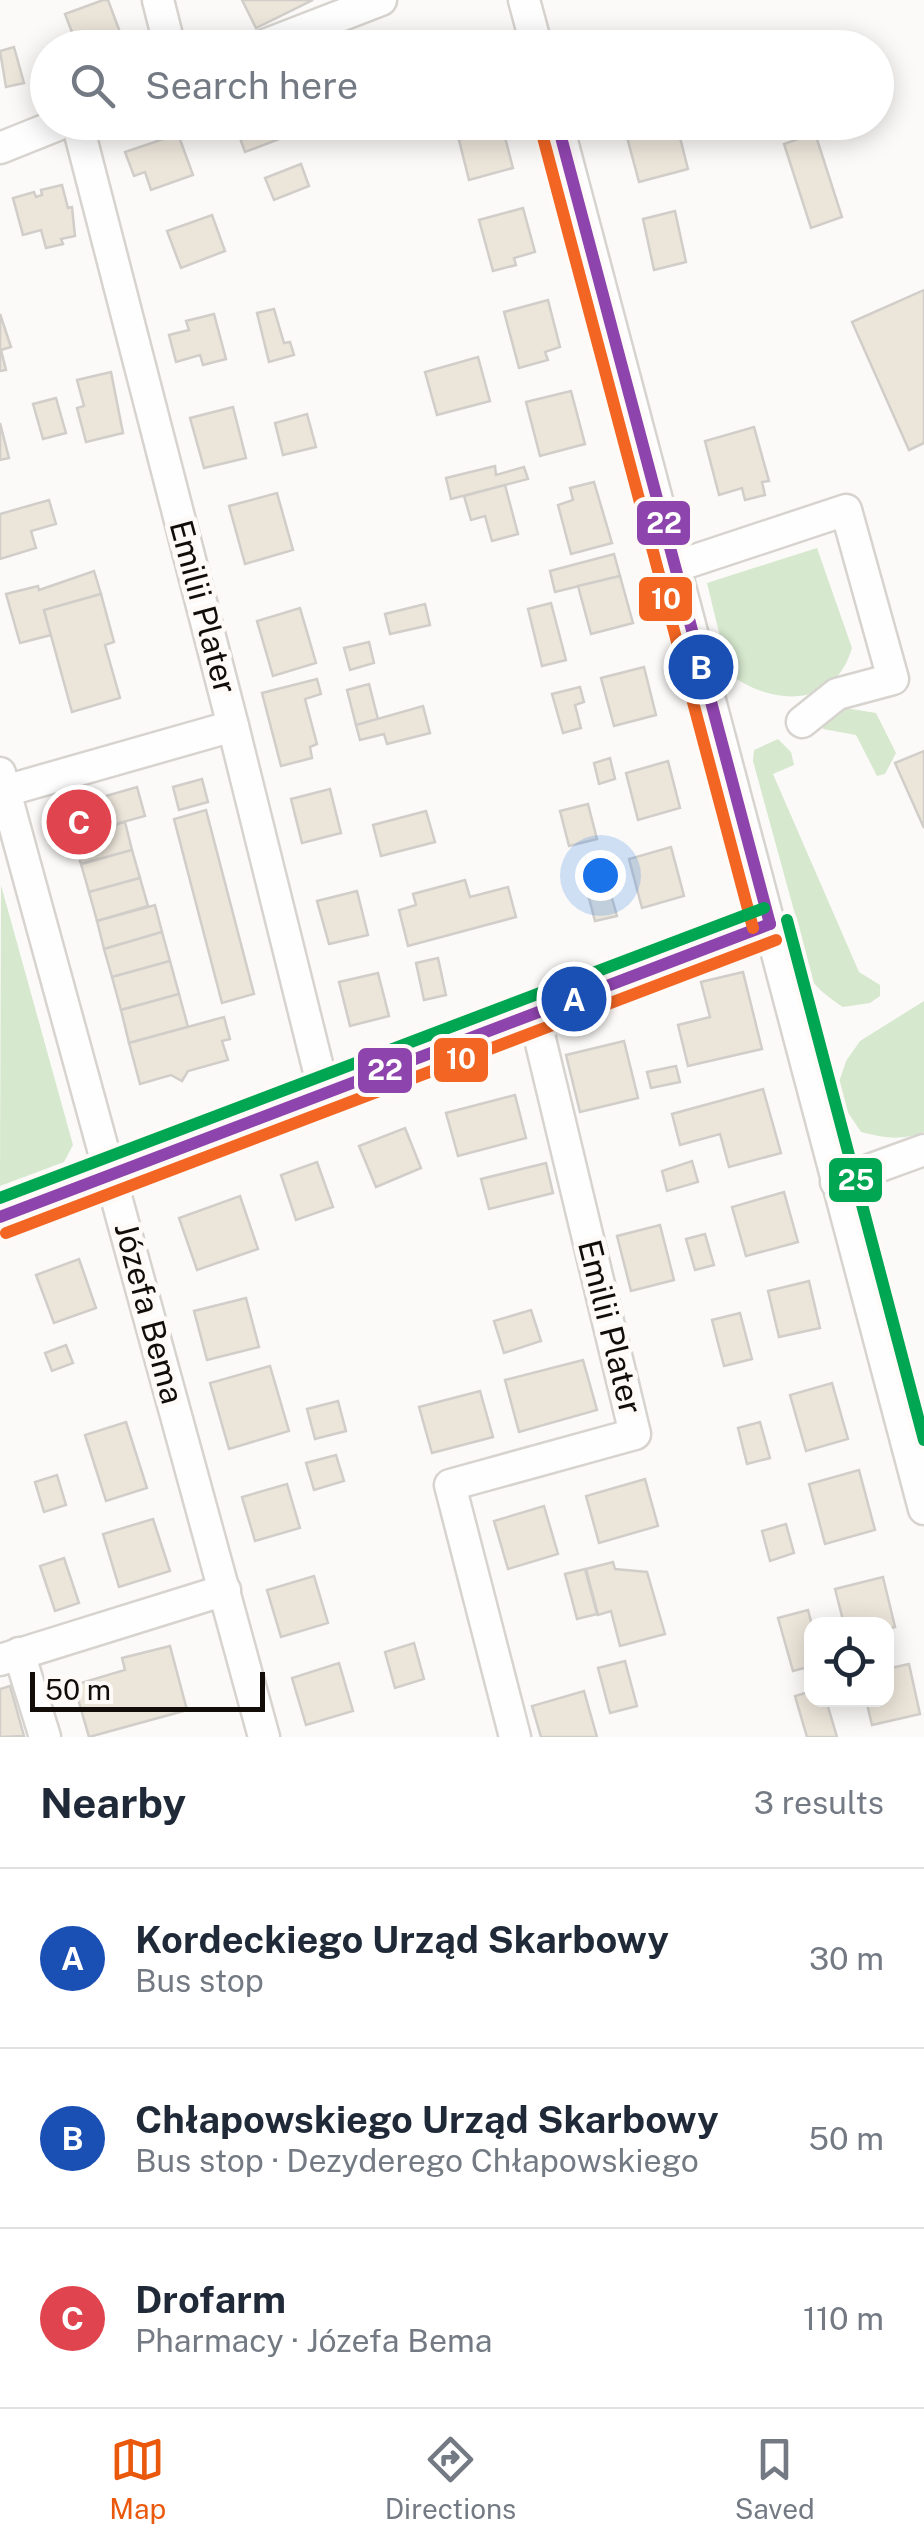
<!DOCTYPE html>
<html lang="en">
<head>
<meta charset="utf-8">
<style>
  :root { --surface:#fff; --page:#f2f2f3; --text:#1f2937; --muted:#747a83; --line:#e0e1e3; --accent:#ea580c }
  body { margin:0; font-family:"Public Sans",sans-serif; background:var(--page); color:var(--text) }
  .controls { position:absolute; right:30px; bottom:30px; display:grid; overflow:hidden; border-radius:20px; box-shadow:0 5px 25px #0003 }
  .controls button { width:90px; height:90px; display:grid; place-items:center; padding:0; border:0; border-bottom:2px solid var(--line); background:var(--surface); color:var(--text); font:50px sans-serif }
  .scale { position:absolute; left:30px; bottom:25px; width:235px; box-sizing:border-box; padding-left:10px; border:5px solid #120d08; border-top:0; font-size:28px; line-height:35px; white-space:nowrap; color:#120d08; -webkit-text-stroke:8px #fdfaf7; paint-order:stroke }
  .you { position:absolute; left:600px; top:875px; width:35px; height:35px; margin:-25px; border:8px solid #fff; border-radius:50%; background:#1a73e8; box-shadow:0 0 0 15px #1a73e833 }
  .badge { display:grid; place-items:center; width:65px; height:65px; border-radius:50%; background:var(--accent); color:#fff; font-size:32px; font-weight:700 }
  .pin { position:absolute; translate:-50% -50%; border:5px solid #fff; box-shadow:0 2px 10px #0006 }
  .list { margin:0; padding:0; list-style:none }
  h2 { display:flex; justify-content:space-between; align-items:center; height:130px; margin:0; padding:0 40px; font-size:42px }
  h2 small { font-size:32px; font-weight:400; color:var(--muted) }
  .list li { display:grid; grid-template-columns:65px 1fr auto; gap:30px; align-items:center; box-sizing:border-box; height:180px; padding:0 40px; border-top:2px solid var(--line) }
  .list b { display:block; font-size:38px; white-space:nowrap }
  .list p { margin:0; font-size:32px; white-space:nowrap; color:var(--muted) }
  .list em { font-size:32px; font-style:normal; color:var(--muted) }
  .icon { flex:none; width:55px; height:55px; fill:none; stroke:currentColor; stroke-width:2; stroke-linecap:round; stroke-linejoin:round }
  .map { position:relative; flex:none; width:924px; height:1737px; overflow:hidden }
  .search { position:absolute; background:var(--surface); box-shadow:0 5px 25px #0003; left:30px; right:30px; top:30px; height:110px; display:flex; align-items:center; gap:25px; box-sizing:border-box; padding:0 35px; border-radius:55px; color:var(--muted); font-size:38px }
  .sheet { height:670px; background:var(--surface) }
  nav { display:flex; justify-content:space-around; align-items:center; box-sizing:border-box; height:140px; border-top:2px solid var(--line); background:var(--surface); font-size:28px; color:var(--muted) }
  nav a { display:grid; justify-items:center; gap:5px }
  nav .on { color:var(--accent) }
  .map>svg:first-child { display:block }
</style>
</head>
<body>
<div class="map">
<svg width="924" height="1737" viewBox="0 0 924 1737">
  <rect width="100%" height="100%" fill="#fcfaf8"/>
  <g fill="#d6e8ce">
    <path d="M 817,548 L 852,648 C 834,709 773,706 729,674 L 707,583 Z"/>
    <path d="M 839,707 L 876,713 L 896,753 L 885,774 L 877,776 L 856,735 L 823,729 L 825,716 Z"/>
    <path d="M 778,739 L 791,752 L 794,765 L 773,774 L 859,972 L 880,985 L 880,996 L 870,1003 L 843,1007 C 815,989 803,974 793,943 L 802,940 L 753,761 L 754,750 Z"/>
    <path d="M 1,885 L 73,1145 L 64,1162 L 0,1186 Z"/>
    <path d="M 924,1001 L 924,1132 C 901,1141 885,1138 861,1132 L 839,1099 L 839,1082 L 846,1061 L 860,1041 Z"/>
  </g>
  <g fill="#ece5da" stroke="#d1ceca" stroke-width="2.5">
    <path d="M 103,0 L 108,0 L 124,43 L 114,48 L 78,48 L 65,14 Z"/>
    <path d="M 242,0 L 313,0 L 256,28 Z"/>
    <path d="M 464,34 L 467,48 L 419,48 L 418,46 Z"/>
    <path d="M 14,47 L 24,83 L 6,87 L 0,51 Z"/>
    <path d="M 234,122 L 282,122 L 287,136 L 245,152 Z"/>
    <path d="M 490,122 L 501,122 L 513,168 L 469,180 L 457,132 Z"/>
    <path d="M 638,122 L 676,122 L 688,169 L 639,182 L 624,126 Z"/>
    <path d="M 815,133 L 842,217 L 811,228 L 784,144 Z"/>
    <path d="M 178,134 L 193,175 L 151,190 L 145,172 L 134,176 L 125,152 Z"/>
    <path d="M 301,164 L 309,186 L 274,200 L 265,178 Z"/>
    <path d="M 62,185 L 68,208 L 72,207 L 75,236 L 61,239 L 63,244 L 46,248 L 41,230 L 23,235 L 13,198 L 34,192 L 36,197 L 42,195 L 41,190 Z"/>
    <path d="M 523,208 L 535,252 L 514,258 L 516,265 L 493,271 L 479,220 Z"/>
    <path d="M 675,211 L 686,262 L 654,270 L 643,219 Z"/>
    <path d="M 212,215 L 225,251 L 181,268 L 167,231 Z"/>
    <path d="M 924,290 L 924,443 L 909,450 L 852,322 Z"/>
    <path d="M 548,300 L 560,347 L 545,352 L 548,360 L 519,368 L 504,312 Z"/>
    <path d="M 274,309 L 284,343 L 290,342 L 294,355 L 269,362 L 257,313 Z"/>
    <path d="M 0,314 L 11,347 L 1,350 L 6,370 L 0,371 Z"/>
    <path d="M 214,314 L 226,359 L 203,365 L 200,355 L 176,362 L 169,335 L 189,330 L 186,321 Z"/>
    <path d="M 478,357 L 490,401 L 437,415 L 425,372 Z"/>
    <path d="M 111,372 L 123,433 L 86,442 L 77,408 L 84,406 L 77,380 Z"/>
    <path d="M 571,391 L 585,444 L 540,456 L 526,402 Z"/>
    <path d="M 56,398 L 66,433 L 43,439 L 33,404 Z"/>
    <path d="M 233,407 L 246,458 L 204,468 L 190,418 Z"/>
    <path d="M 307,414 L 316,447 L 283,455 L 275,423 Z"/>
    <path d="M 0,423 L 9,458 L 0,460 Z"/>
    <path d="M 754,427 L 769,481 L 762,482 L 765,495 L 745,500 L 742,488 L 719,495 L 705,441 Z"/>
    <path d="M 495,466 L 496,475 L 524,467 L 528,479 L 451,499 L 446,478 Z"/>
    <path d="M 594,482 L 612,543 L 571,554 L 558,505 L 573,500 L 570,488 Z"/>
    <path d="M 505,485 L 518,534 L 492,541 L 485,516 L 471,520 L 464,496 Z"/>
    <path d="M 277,493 L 293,550 L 245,564 L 229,506 Z"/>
    <path d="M 49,500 L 56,524 L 31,531 L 36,548 L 0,559 L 0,514 Z"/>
    <path d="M 614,554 L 620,576 L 555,592 L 550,571 Z"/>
    <path d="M 94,571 L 101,594 L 44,610 L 51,635 L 20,643 L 6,594 L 38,586 L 39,590 Z"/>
    <path d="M 620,576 L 633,623 L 591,634 L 578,586 Z"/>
    <path d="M 101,594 L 114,642 L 105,645 L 120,698 L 72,712 L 44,610 Z"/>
    <path d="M 551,603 L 566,660 L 542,666 L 528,609 Z"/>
    <path d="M 425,604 L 430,625 L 390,634 L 385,614 Z"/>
    <path d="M 300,608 L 316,663 L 273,676 L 257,621 Z"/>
    <path d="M 369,642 L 374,663 L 350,670 L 344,648 Z"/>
    <path d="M 644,667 L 656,715 L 614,726 L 601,678 Z"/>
    <path d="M 317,679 L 321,694 L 305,699 L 317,744 L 310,747 L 312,758 L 281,766 L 262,693 Z"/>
    <path d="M 369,684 L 378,719 L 356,725 L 347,690 Z"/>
    <path d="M 580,687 L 584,702 L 575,705 L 581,728 L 563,733 L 552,694 Z"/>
    <path d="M 423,706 L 430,733 L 387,744 L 384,734 L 360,740 L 356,725 Z"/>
    <path d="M 924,751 L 924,828 L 895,763 Z"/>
    <path d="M 610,758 L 615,779 L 599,784 L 594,763 Z"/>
    <path d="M 668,761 L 680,808 L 638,820 L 626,773 Z"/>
    <path d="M 202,779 L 208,802 L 179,810 L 173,787 Z"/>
    <path d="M 137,787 L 145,816 L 73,836 L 67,814 L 71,806 Z"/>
    <path d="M 330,789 L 341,833 L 302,843 L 291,799 Z"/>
    <path d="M 588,804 L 597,839 L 569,846 L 560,811 Z"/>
    <path d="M 206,810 L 254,994 L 222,1003 L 174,819 Z"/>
    <path d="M 426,811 L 435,842 L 381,856 L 373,825 Z"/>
    <path d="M 125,822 L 132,850 L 81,864 L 73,836 Z"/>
    <path d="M 671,847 L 684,896 L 642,908 L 629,859 Z"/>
    <path d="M 132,850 L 140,878 L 89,892 L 81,864 Z"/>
    <path d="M 606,877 L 617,916 L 595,921 L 585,883 Z"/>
    <path d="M 140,878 L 148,906 L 97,921 L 89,892 Z"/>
    <path d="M 465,880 L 470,897 L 508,887 L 516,917 L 408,946 L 399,910 L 416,905 L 413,894 Z"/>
    <path d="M 357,891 L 368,935 L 329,944 L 317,901 Z"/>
    <path d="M 155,905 L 162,932 L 104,949 L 97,921 Z"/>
    <path d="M 162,932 L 170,961 L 112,977 L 104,949 Z"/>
    <path d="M 438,958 L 446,995 L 424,1000 L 416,963 Z"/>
    <path d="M 170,961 L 179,994 L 121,1010 L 112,977 Z"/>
    <path d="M 743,972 L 762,1049 L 688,1066 L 678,1025 L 710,1017 L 701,982 Z"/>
    <path d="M 378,973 L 389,1016 L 350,1026 L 339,982 Z"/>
    <path d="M 179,994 L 188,1027 L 129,1043 L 121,1010 Z"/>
    <path d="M 224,1017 L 230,1039 L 222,1041 L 228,1060 L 188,1071 L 182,1081 L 171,1075 L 140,1084 L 129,1043 Z"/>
    <path d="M 624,1041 L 638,1098 L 580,1112 L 566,1055 Z"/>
    <path d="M 676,1066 L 680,1082 L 651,1088 L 647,1072 Z"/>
    <path d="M 763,1089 L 781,1153 L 729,1167 L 720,1134 L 680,1145 L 672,1114 Z"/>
    <path d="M 515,1095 L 526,1138 L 458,1156 L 446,1113 Z"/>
    <path d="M 405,1128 L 421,1168 L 376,1187 L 359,1146 Z"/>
    <path d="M 692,1161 L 698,1182 L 667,1191 L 662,1171 Z"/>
    <path d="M 317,1162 L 333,1207 L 296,1220 L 281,1175 Z"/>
    <path d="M 546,1163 L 553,1193 L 489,1209 L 481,1179 Z"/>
    <path d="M 784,1192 L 798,1242 L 746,1256 L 732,1207 Z"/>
    <path d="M 240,1196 L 258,1249 L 197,1270 L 179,1218 Z"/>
    <path d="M 660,1225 L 674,1280 L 631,1291 L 617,1236 Z"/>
    <path d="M 705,1234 L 714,1265 L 695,1270 L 686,1239 Z"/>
    <path d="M 79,1259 L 96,1308 L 54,1323 L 36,1275 Z"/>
    <path d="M 809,1281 L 820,1328 L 779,1337 L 768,1291 Z"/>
    <path d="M 246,1298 L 259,1347 L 207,1360 L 194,1311 Z"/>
    <path d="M 531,1310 L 541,1341 L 504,1353 L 494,1321 Z"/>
    <path d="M 740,1313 L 752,1359 L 724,1366 L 712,1320 Z"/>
    <path d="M 66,1345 L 73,1363 L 52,1371 L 45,1353 Z"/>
    <path d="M 583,1360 L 597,1410 L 519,1432 L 505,1380 Z"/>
    <path d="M 270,1366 L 289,1431 L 229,1449 L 210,1383 Z"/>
    <path d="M 832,1383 L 848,1439 L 806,1451 L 790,1395 Z"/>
    <path d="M 480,1391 L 493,1437 L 432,1453 L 419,1407 Z"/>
    <path d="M 338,1401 L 346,1431 L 315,1439 L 307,1409 Z"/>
    <path d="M 126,1422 L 147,1488 L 106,1501 L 85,1435 Z"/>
    <path d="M 760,1422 L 770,1458 L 747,1464 L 738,1428 Z"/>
    <path d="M 336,1455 L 344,1481 L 314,1490 L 306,1463 Z"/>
    <path d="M 859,1470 L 875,1530 L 825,1544 L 809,1484 Z"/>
    <path d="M 57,1475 L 66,1505 L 44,1512 L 35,1482 Z"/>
    <path d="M 645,1479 L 658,1526 L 599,1543 L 586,1496 Z"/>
    <path d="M 287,1484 L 300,1528 L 255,1541 L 242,1497 Z"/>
    <path d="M 544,1506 L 558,1554 L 508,1569 L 494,1521 Z"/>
    <path d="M 153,1519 L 170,1571 L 119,1587 L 103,1534 Z"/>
    <path d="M 786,1524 L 794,1553 L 770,1561 L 762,1531 Z"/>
    <path d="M 64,1558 L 79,1603 L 55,1611 L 40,1566 Z"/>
    <path d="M 613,1562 L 615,1569 L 647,1572 L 665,1634 L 620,1646 L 611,1611 L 598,1615 L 586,1569 Z"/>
    <path d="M 585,1569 L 597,1614 L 577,1619 L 565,1574 Z"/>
    <path d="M 314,1576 L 328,1623 L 281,1637 L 267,1590 Z"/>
    <path d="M 883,1577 L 895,1627 L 886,1629 L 886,1624 L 844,1624 L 835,1589 Z"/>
    <path d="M 808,1610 L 812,1625 L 812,1666 L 793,1671 L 778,1618 Z"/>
    <path d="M 414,1643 L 424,1679 L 395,1688 L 385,1652 Z"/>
    <path d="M 170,1646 L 187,1710 L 89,1737 L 74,1685 L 125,1670 L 122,1658 Z"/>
    <path d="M 625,1661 L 637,1706 L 610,1713 L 598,1668 Z"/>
    <path d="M 339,1663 L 353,1711 L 306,1725 L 292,1678 Z"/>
    <path d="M 909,1664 L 920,1714 L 872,1725 L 866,1700 L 886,1700 L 886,1669 Z"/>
    <path d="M 10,1686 L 24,1736 L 0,1737 L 0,1689 Z"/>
    <path d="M 584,1691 L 597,1737 L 541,1737 L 532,1706 Z"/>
    <path d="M 812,1691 L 812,1700 L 826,1700 L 837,1737 L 807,1737 L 795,1696 Z"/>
  </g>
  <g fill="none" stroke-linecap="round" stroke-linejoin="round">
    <defs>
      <g id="minor">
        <path d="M 158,0 L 170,48"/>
        <path d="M 524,0 L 537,48"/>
        <path d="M 257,48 L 381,0"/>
        <path d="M 77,122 L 233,726 L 324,1092"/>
        <path d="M 557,122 L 924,1509"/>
        <path d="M 0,148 L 65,122"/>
        <path d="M 674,567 L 846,510 L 893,679 L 837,694 L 802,722"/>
        <path d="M 0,773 L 264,1737"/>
        <path d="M 5,791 L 233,726"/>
        <path d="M 836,1182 L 924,1150"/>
        <path d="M 0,1217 L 770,924"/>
        <path d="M 19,1653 L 45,1737"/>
        <path d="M 0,1660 L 225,1590"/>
        <path d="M 515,1737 L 450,1485 L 635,1434 L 534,1014"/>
      </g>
    </defs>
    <use href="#minor" stroke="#d7d4cf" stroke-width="35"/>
    <use href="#minor" stroke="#fffefe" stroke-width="30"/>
    <defs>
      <g id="bus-1">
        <path d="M 557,122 L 770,924"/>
        <path d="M 0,1217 L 770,924"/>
      </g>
      <g id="bus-2">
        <path d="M 540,126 L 753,928"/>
        <path d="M 6,1233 L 776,940"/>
      </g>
      <g id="bus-3">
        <path d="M 787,920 L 924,1440"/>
        <path d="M 0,1198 L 764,908"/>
      </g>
    </defs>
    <use href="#bus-1" stroke="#fdfaf7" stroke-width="20"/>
    <use href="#bus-2" stroke="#fdfaf7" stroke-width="20"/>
    <use href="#bus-3" stroke="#fdfaf7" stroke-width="20"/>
    <use href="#bus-1" stroke="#8e44ad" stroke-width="12"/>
    <use href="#bus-2" stroke="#f26522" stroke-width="12"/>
    <use href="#bus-3" stroke="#00a651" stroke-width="12"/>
  </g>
  <g text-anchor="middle" stroke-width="10" stroke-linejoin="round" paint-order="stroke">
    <g font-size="32" fill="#120d08" stroke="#fdfaf7">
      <text transform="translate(203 607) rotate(75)" y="11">Emilii Plater</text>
      <text transform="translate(149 1313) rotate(75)" y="11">Józefa Bema</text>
      <text transform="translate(610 1327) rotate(76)" y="11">Emilii Plater</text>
    </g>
  </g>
  <g stroke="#fdfaf7" stroke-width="4">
    <rect x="635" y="499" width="57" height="48" rx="10" fill="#8e44ad"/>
    <rect x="637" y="575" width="57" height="48" rx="10" fill="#f26522"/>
    <rect x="432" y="1036" width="58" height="48" rx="10" fill="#f26522"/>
    <rect x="356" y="1046" width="58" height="49" rx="10" fill="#8e44ad"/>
    <rect x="827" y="1156" width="57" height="48" rx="10" fill="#00a651"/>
  </g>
  <g font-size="28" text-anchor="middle" font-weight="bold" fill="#fff">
    <text x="664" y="533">22</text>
    <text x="666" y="609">10</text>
    <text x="461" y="1069">10</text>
    <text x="385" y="1080">22</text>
    <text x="856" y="1190">25</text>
  </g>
</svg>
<div class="controls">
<button><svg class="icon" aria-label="locate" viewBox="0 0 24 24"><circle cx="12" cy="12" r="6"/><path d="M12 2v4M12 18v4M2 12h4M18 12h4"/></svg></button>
</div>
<div class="scale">50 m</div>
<div class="you"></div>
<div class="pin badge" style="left:574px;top:999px;background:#1a4fb4">A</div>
<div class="pin badge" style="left:701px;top:667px;background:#1a4fb4">B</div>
<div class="pin badge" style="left:79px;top:822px;background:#e0444e">C</div>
<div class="search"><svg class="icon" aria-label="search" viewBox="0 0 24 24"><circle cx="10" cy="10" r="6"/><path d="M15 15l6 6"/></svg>Search here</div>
</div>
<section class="sheet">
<h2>Nearby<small>3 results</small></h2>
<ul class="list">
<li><span class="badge" style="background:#1a4fb4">A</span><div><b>Kordeckiego Urząd Skarbowy</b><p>Bus stop</p></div><em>30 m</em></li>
<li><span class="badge" style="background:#1a4fb4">B</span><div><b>Chłapowskiego Urząd Skarbowy</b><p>Bus stop · Dezyderego Chłapowskiego</p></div><em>50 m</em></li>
<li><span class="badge" style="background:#e0444e">C</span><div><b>Drofarm</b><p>Pharmacy · Józefa Bema</p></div><em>110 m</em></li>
</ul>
</section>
<nav>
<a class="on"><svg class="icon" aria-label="map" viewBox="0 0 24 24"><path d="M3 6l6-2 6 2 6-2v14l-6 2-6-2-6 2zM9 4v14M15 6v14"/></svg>Map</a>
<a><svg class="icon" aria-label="directions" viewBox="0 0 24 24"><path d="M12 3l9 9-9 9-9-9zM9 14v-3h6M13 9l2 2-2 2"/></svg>Directions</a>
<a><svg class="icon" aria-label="saved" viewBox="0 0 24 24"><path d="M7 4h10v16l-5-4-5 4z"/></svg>Saved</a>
</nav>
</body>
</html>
